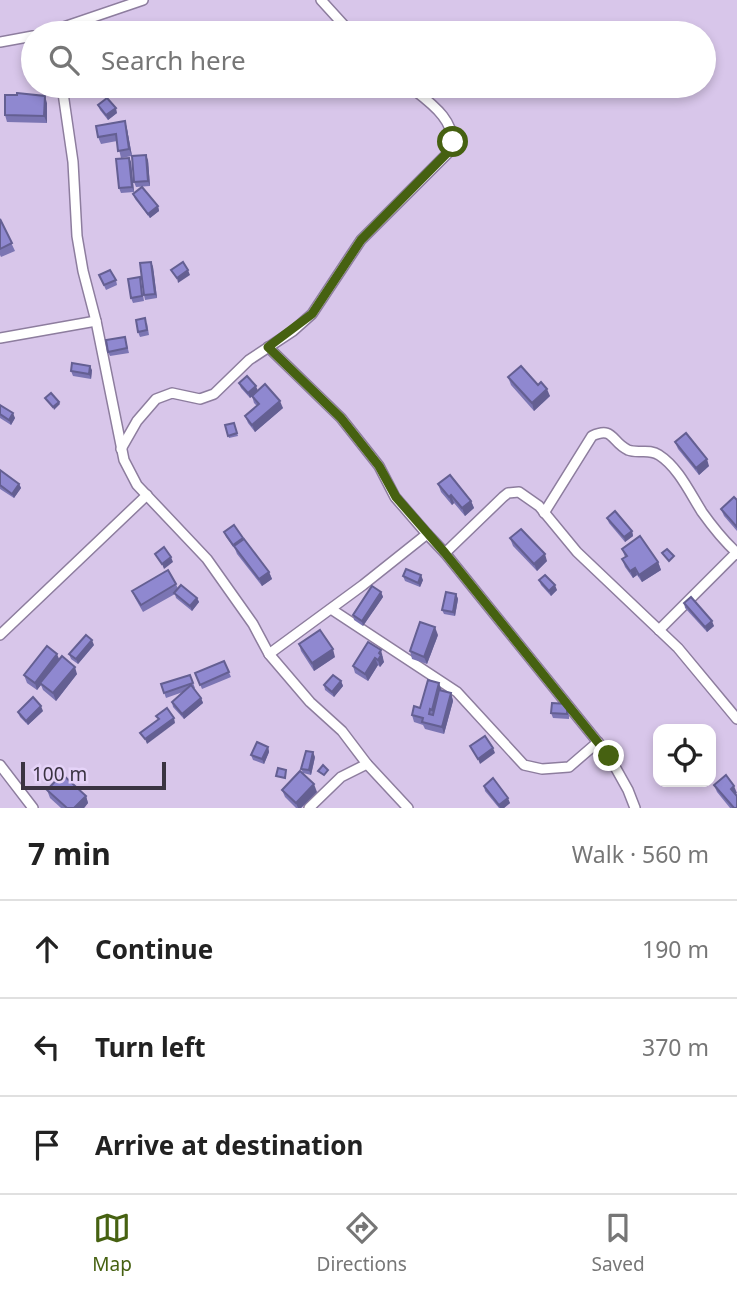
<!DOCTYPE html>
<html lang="en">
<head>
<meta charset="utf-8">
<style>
  :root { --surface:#fff; --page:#f6f6f6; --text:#222; --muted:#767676; --line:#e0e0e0; --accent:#466111 }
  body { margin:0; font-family:"Noto Sans",sans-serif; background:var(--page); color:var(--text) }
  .controls { position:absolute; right:21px; bottom:21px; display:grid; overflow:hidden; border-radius:14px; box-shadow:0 4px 10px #0003 }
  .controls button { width:63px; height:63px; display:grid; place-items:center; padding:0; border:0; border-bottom:2px solid var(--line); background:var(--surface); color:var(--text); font:35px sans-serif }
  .scale { position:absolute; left:21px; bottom:18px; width:145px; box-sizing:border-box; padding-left:7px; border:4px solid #3a3341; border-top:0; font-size:19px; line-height:24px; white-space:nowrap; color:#3a3341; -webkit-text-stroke:5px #e5d3f8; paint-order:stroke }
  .stop { position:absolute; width:21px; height:21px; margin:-16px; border:5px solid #466111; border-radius:50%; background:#fff }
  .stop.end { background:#466111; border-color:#fff; box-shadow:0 2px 7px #0008 }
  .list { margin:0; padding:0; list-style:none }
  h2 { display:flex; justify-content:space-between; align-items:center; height:91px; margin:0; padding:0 28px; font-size:30px }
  h2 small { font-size:23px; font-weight:400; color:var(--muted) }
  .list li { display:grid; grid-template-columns:46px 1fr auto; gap:21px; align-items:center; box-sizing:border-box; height:98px; padding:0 28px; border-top:2px solid var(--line) }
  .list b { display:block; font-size:26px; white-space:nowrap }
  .list em { font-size:23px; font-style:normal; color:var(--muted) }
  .icon { flex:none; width:38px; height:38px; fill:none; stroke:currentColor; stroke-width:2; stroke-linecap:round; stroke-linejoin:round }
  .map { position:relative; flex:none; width:737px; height:808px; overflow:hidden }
  .search { position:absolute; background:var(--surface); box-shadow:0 4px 10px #0003; left:21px; right:21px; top:21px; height:77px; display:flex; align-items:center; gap:18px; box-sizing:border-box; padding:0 24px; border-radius:38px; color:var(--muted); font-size:26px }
  .sheet { height:385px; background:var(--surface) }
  nav { display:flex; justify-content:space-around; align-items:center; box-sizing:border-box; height:98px; border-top:2px solid var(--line); background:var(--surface); font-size:19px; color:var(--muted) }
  nav a { display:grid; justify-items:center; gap:4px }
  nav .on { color:var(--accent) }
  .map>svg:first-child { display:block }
</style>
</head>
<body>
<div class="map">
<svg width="737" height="808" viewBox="0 0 737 808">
  <rect width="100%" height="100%" fill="#d8c6ea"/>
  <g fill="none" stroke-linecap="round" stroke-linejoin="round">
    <defs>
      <g id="street">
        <path d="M 321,0 L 351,33"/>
        <path d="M 46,33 L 143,0"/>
        <path d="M 0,42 L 33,36"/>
        <path d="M 62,86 L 73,162 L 77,236 L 83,271 L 96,321 L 124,460 L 137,485 L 207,559 L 253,624 L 269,654 L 310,702 L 342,731 L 367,764 L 408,808"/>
        <path d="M 0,338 L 96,321"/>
        <path d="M 268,347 L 341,418 L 379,466 L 395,497 L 427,534"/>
        <path d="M 121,449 L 137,421 L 156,399 L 172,393 L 200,399 L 214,394 L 249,360 L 293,331 L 312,314 L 361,240 L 451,150 C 459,121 428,101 409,86"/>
        <path d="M 544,513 L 592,436 C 614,426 611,442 628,450 C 638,454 649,448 659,455 C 678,467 690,493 702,512 C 712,526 725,542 737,553"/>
        <path d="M 445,553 L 609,756 L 628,790 L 635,808"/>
        <path d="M 331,609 L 457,692 L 524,765 L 542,769 L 569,767 L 598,742"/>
        <path d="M 659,630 L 736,553"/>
        <path d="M 0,635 L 147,495"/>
        <path d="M 269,654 L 363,585 L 427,534 L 445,553 L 503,497 L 508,493 L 519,492 L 539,506 L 577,552 L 678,648 L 737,719"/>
        <path d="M 0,765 L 33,808"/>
        <path d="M 309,808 L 341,777 L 367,764"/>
      </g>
    </defs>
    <use href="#street" stroke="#8d7d9e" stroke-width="12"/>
    <use href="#street" stroke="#fff" stroke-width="9"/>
  </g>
  <g fill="#7b75b3">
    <path d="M 126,86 L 154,86 L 127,90 Z"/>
    <path d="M 47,103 L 47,123 L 7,122 L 5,115 Z"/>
    <path d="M 98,105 L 117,113 L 108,120 L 100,110 Z"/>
    <path d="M 125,121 L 127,129 L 132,156 L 121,158 L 117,141 L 101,144 L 98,137 Z"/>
    <path d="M 129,158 L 131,162 L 134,192 L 121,193 L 119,188 Z"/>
    <path d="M 148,160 L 150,186 L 136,187 L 134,182 Z"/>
    <path d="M 133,194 L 158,206 L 159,211 L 150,218 L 135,199 Z"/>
    <path d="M 0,219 L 15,251 L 1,257 L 0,255 Z"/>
    <path d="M 151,262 L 153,267 L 157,298 L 145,300 L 144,295 Z"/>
    <path d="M 99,275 L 116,280 L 117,285 L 106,290 Z"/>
    <path d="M 141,282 L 144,301 L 133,303 L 131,298 Z"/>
    <path d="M 147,323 L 149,335 L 140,337 L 138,332 Z"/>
    <path d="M 125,337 L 129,353 L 110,356 L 108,352 Z"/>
    <path d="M 92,370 L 91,379 L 73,376 L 71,371 Z"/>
    <path d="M 508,377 L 538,385 L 550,396 L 534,411 L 511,385 Z"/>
    <path d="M 239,383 L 258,391 L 283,408 L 255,432 L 248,423 L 245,416 L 257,406 L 254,403 L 252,396 L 250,398 L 241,388 Z"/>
    <path d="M 0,405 L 15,418 L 11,425 L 0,418 Z"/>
    <path d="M 234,423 L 238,436 L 229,438 L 225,425 Z"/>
    <path d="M 675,442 L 709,466 L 699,475 L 678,449 Z"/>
    <path d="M 0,470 L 19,484 L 21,488 L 14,498 L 0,489 Z"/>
    <path d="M 438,484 L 471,501 L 474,508 L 465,516 L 454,503 L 452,505 L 441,492 Z"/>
    <path d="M 737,500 L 737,531 L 724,516 L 721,509 Z"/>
    <path d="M 607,518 L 632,531 L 633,536 L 625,542 L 609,523 Z"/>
    <path d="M 224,532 L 243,539 L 269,572 L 272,579 L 262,586 L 237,554 L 235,549 L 226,537 Z"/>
    <path d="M 510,538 L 547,561 L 537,571 L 513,546 Z"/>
    <path d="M 622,549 L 658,562 L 661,570 L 642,582 L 637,575 L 633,578 L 625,567 L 622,559 L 625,557 Z"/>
    <path d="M 403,576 L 423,580 L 420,587 L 405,581 Z"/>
    <path d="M 539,580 L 557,590 L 551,596 L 541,585 Z"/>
    <path d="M 176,584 L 178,589 L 197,598 L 199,602 L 192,611 L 176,598 L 175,594 L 143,612 L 135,598 L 132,591 Z"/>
    <path d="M 381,592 L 383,597 L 363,626 L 354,620 L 353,615 Z"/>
    <path d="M 456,594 L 458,599 L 455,616 L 444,614 L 442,610 Z"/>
    <path d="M 684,603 L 714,626 L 707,632 L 685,608 Z"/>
    <path d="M 438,635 L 427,664 L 412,659 L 410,651 Z"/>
    <path d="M 368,642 L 383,657 L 382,659 L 384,662 L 380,667 L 378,665 L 368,681 L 355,673 L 353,666 Z"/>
    <path d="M 299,644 L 335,657 L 314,671 L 301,651 Z"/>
    <path d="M 94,645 L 78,664 L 71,659 L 69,654 Z"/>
    <path d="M 59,659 L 77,674 L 56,701 L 43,690 L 41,685 L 37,690 L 27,683 L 24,675 Z"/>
    <path d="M 224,661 L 231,677 L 202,689 L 195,673 Z"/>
    <path d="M 190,675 L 195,688 L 194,689 L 201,698 L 203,703 L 184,719 L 173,707 L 172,702 L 183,692 L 166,698 L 161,684 Z"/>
    <path d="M 341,681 L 343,686 L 334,697 L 325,690 L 324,685 Z"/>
    <path d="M 442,691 L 451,693 L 453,701 L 444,734 L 425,729 L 423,725 L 414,722 L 412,715 Z"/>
    <path d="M 569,709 L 569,719 L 553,718 L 551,713 Z"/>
    <path d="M 43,711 L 28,725 L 20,717 L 18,712 Z"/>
    <path d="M 268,747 L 269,752 L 264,764 L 253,760 L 251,755 Z"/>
    <path d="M 315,757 L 311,775 L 303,773 L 301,769 Z"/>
    <path d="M 714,785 L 735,794 L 737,808 L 730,808 L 717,792 Z"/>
    <path d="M 484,786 L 510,803 L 504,808 L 499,808 L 485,791 Z"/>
    <path d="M 47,790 L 86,796 L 88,803 L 84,808 L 61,808 L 50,798 Z"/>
    <path d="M 282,790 L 317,792 L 301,808 L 296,808 L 285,797 Z"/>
  </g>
  <g fill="#645f92">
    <path d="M 45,96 L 47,103 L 47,123 L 44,116 Z"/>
    <path d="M 116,108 L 117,113 L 108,120 L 106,115 Z"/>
    <path d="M 125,121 L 127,129 L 132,156 L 129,149 Z"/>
    <path d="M 146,155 L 148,160 L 150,186 L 148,181 Z"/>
    <path d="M 129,158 L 131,162 L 134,192 L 132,187 Z"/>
    <path d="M 158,206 L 159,211 L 150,218 L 148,214 Z"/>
    <path d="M 151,262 L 153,267 L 157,298 L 155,294 Z"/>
    <path d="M 188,270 L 190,275 L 178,283 L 177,278 Z"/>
    <path d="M 90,366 L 92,370 L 91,379 L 89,374 Z"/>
    <path d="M 256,386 L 258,391 L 250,398 L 248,393 Z"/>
    <path d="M 547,389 L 550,396 L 534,411 L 532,403 Z"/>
    <path d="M 280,401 L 283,408 L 255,432 L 252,425 Z"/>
    <path d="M 59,402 L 60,404 L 54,410 L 53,407 Z"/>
    <path d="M 13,413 L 15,418 L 11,425 L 9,420 Z"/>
    <path d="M 707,459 L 709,466 L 699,475 L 696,468 Z"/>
    <path d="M 19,484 L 21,488 L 14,498 L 12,494 Z"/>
    <path d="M 451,495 L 454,503 L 452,505 L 449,497 Z"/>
    <path d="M 471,501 L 474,508 L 465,516 L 462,508 Z"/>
    <path d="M 632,531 L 633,536 L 625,542 L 624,537 Z"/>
    <path d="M 545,554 L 547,561 L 537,571 L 534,564 Z"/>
    <path d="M 171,557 L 173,562 L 164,569 L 162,564 Z"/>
    <path d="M 658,562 L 661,570 L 642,582 L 639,575 Z"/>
    <path d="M 635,568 L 637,575 L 633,578 L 630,571 Z"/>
    <path d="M 269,572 L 272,579 L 262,586 L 259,579 Z"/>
    <path d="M 421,575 L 423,580 L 420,587 L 418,583 Z"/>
    <path d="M 555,585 L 557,590 L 551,596 L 549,591 Z"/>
    <path d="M 381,592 L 383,597 L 363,626 L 362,621 Z"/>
    <path d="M 456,594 L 458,599 L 455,616 L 453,612 Z"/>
    <path d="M 197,598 L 199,602 L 192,611 L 190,606 Z"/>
    <path d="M 712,621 L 714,626 L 707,632 L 705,627 Z"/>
    <path d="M 435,627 L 438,635 L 427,664 L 424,657 Z"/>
    <path d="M 92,640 L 94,645 L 78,664 L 76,659 Z"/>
    <path d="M 333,649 L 335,657 L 314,671 L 312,663 Z"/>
    <path d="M 381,650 L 384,662 L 380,667 L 378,660 L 379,653 Z"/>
    <path d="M 57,654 L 60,661 L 40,683 L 41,685 L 37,690 L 35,683 Z"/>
    <path d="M 375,658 L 378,665 L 368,681 L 365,674 Z"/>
    <path d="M 75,667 L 77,674 L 56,701 L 53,693 Z"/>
    <path d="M 341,681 L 343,686 L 334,697 L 332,692 Z"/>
    <path d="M 439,683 L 442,691 L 435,717 L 432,710 Z"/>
    <path d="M 451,693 L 453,701 L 444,734 L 442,727 Z"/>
    <path d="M 201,698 L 203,703 L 184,719 L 182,714 Z"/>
    <path d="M 41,706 L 43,711 L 28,725 L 26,721 Z"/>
    <path d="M 174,718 L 175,723 L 147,744 L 145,739 Z"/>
    <path d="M 268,747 L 269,752 L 264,764 L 262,759 Z"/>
    <path d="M 493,748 L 495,753 L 480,764 L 478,759 Z"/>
    <path d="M 313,752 L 315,757 L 311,775 L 309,770 Z"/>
    <path d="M 314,784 L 317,792 L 301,808 L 298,808 L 296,803 Z"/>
    <path d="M 734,786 L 737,793 L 733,796 L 731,789 Z"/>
    <path d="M 86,796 L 88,803 L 84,808 L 74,808 Z"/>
    <path d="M 508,798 L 510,803 L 504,808 L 500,808 L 499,805 Z"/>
  </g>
  <g fill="#8f88d0" stroke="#645f92" stroke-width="2">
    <path d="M 17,93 L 45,96 L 44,116 L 5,115 L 5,95 L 17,95 Z"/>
    <path d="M 107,98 L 116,108 L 106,115 L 98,105 Z"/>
    <path d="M 125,121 L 129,149 L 118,151 L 116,134 L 98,137 L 96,126 Z"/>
    <path d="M 146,155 L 148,181 L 134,182 L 132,156 Z"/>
    <path d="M 129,158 L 132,187 L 119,188 L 116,159 Z"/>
    <path d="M 142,187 L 158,206 L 148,214 L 133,194 Z"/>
    <path d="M 0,219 L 12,243 L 0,249 Z"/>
    <path d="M 151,262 L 155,294 L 144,295 L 140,263 Z"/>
    <path d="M 183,262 L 188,270 L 177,278 L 171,270 Z"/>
    <path d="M 110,270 L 116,280 L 104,285 L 99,275 Z"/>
    <path d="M 140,277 L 142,296 L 131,298 L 128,279 Z"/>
    <path d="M 145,318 L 147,330 L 138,332 L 136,320 Z"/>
    <path d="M 125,337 L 127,348 L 108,352 L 106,340 Z"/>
    <path d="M 72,363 L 90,366 L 89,374 L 71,371 Z"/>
    <path d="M 521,366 L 538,385 L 541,382 L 547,389 L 532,403 L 508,377 Z"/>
    <path d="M 247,376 L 256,386 L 248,393 L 239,383 Z"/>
    <path d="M 265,384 L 280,401 L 252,425 L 245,416 L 259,404 L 252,396 Z"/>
    <path d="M 51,393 L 59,402 L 53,407 L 45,398 Z"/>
    <path d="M 0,405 L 13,413 L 9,420 L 0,414 Z"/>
    <path d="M 234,423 L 237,433 L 228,436 L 225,425 Z"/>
    <path d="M 686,433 L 707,459 L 696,468 L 675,442 Z"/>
    <path d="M 0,470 L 19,484 L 12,494 L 0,485 Z"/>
    <path d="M 450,475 L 471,501 L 462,508 L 451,495 L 449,497 L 438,484 Z"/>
    <path d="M 734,497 L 737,500 L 737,527 L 721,509 Z"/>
    <path d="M 615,511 L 632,531 L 624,537 L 607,518 Z"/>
    <path d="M 234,525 L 243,538 L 233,545 L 224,532 Z"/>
    <path d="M 521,529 L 545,554 L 534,564 L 510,538 Z"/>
    <path d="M 640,536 L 658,562 L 639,575 L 635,568 L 630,571 L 622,559 L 627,556 L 622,549 Z"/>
    <path d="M 244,539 L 269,572 L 259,579 L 234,546 Z"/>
    <path d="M 164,547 L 171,557 L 162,564 L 155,554 Z"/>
    <path d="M 667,549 L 674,556 L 669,561 L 662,553 Z"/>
    <path d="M 406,569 L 421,575 L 418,583 L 403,576 Z"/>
    <path d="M 168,570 L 176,584 L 141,605 L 132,591 Z"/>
    <path d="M 545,575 L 555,585 L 549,591 L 539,580 Z"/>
    <path d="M 181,585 L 197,598 L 190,606 L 174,593 Z"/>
    <path d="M 372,586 L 381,592 L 362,621 L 353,615 Z"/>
    <path d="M 446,592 L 456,594 L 453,612 L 442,610 Z"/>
    <path d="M 691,597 L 712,621 L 705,627 L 684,603 Z"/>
    <path d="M 420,622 L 435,627 L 424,657 L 410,651 Z"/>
    <path d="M 320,630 L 333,649 L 312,663 L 299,644 Z"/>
    <path d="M 86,635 L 92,640 L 76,659 L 69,654 Z"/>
    <path d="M 368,642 L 381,650 L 379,653 L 381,655 L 378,660 L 375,658 L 365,674 L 353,666 Z"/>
    <path d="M 47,646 L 57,654 L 35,683 L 24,675 Z"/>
    <path d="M 62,656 L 75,667 L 53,693 L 40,683 Z"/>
    <path d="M 224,661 L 229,672 L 200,685 L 195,673 Z"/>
    <path d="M 190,675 L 193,683 L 164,693 L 161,684 Z"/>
    <path d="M 333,675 L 341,681 L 332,692 L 324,685 Z"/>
    <path d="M 428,680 L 439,683 L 432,710 L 430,709 L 429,714 L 433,715 L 439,690 L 451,693 L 442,727 L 422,722 L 423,718 L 412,715 L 414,706 L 420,708 Z"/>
    <path d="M 191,685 L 201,698 L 182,714 L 172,702 Z"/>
    <path d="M 33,697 L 41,706 L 26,721 L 18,712 Z"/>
    <path d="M 552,703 L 567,704 L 567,714 L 551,713 Z"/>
    <path d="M 167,708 L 174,718 L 145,739 L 140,733 L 159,719 L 156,716 Z"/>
    <path d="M 485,736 L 493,748 L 478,759 L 470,746 Z"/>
    <path d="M 257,742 L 268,747 L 262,759 L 251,755 Z"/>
    <path d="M 306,751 L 313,752 L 309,770 L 301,769 Z"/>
    <path d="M 323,765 L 328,770 L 324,775 L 318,771 Z"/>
    <path d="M 278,768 L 286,770 L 285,778 L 276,776 Z"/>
    <path d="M 300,771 L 314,784 L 296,803 L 282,790 Z"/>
    <path d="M 62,774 L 86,796 L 74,808 L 67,808 L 47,790 Z"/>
    <path d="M 726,775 L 734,786 L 731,789 L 737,796 L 737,808 L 734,808 L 714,785 Z"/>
    <path d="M 493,778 L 508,798 L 499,805 L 484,786 Z"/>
  </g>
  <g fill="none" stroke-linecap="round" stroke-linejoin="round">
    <path stroke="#466111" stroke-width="9" d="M 453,142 L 451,149 L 361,240 L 312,314 L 268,347 L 341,418 L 379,466 L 396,497 L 445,553 L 609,756"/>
  </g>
</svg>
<div class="controls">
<button><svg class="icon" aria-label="locate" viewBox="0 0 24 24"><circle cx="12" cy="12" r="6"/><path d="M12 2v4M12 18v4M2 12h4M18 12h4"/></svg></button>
</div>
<div class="scale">100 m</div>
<div class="stop" style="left:453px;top:142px"></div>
<div class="stop end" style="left:609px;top:756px"></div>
<div class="search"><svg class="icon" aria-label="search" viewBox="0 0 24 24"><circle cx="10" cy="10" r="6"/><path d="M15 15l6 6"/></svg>Search here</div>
</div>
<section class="sheet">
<h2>7 min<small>Walk · 560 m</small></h2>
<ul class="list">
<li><svg class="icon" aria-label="ahead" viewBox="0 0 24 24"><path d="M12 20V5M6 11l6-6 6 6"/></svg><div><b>Continue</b></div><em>190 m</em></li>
<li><svg class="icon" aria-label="left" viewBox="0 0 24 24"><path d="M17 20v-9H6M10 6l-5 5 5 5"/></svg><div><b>Turn left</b></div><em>370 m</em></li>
<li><svg class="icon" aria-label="arrive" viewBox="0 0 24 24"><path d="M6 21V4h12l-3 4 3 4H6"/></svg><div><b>Arrive at destination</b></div></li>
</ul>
</section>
<nav>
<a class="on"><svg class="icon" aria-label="map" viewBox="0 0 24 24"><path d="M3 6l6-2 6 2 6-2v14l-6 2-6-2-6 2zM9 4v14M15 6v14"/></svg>Map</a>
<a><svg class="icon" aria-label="directions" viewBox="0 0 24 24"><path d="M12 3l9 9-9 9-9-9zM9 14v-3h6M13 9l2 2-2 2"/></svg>Directions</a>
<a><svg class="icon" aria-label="saved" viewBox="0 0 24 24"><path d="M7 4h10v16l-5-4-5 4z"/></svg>Saved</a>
</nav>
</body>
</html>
